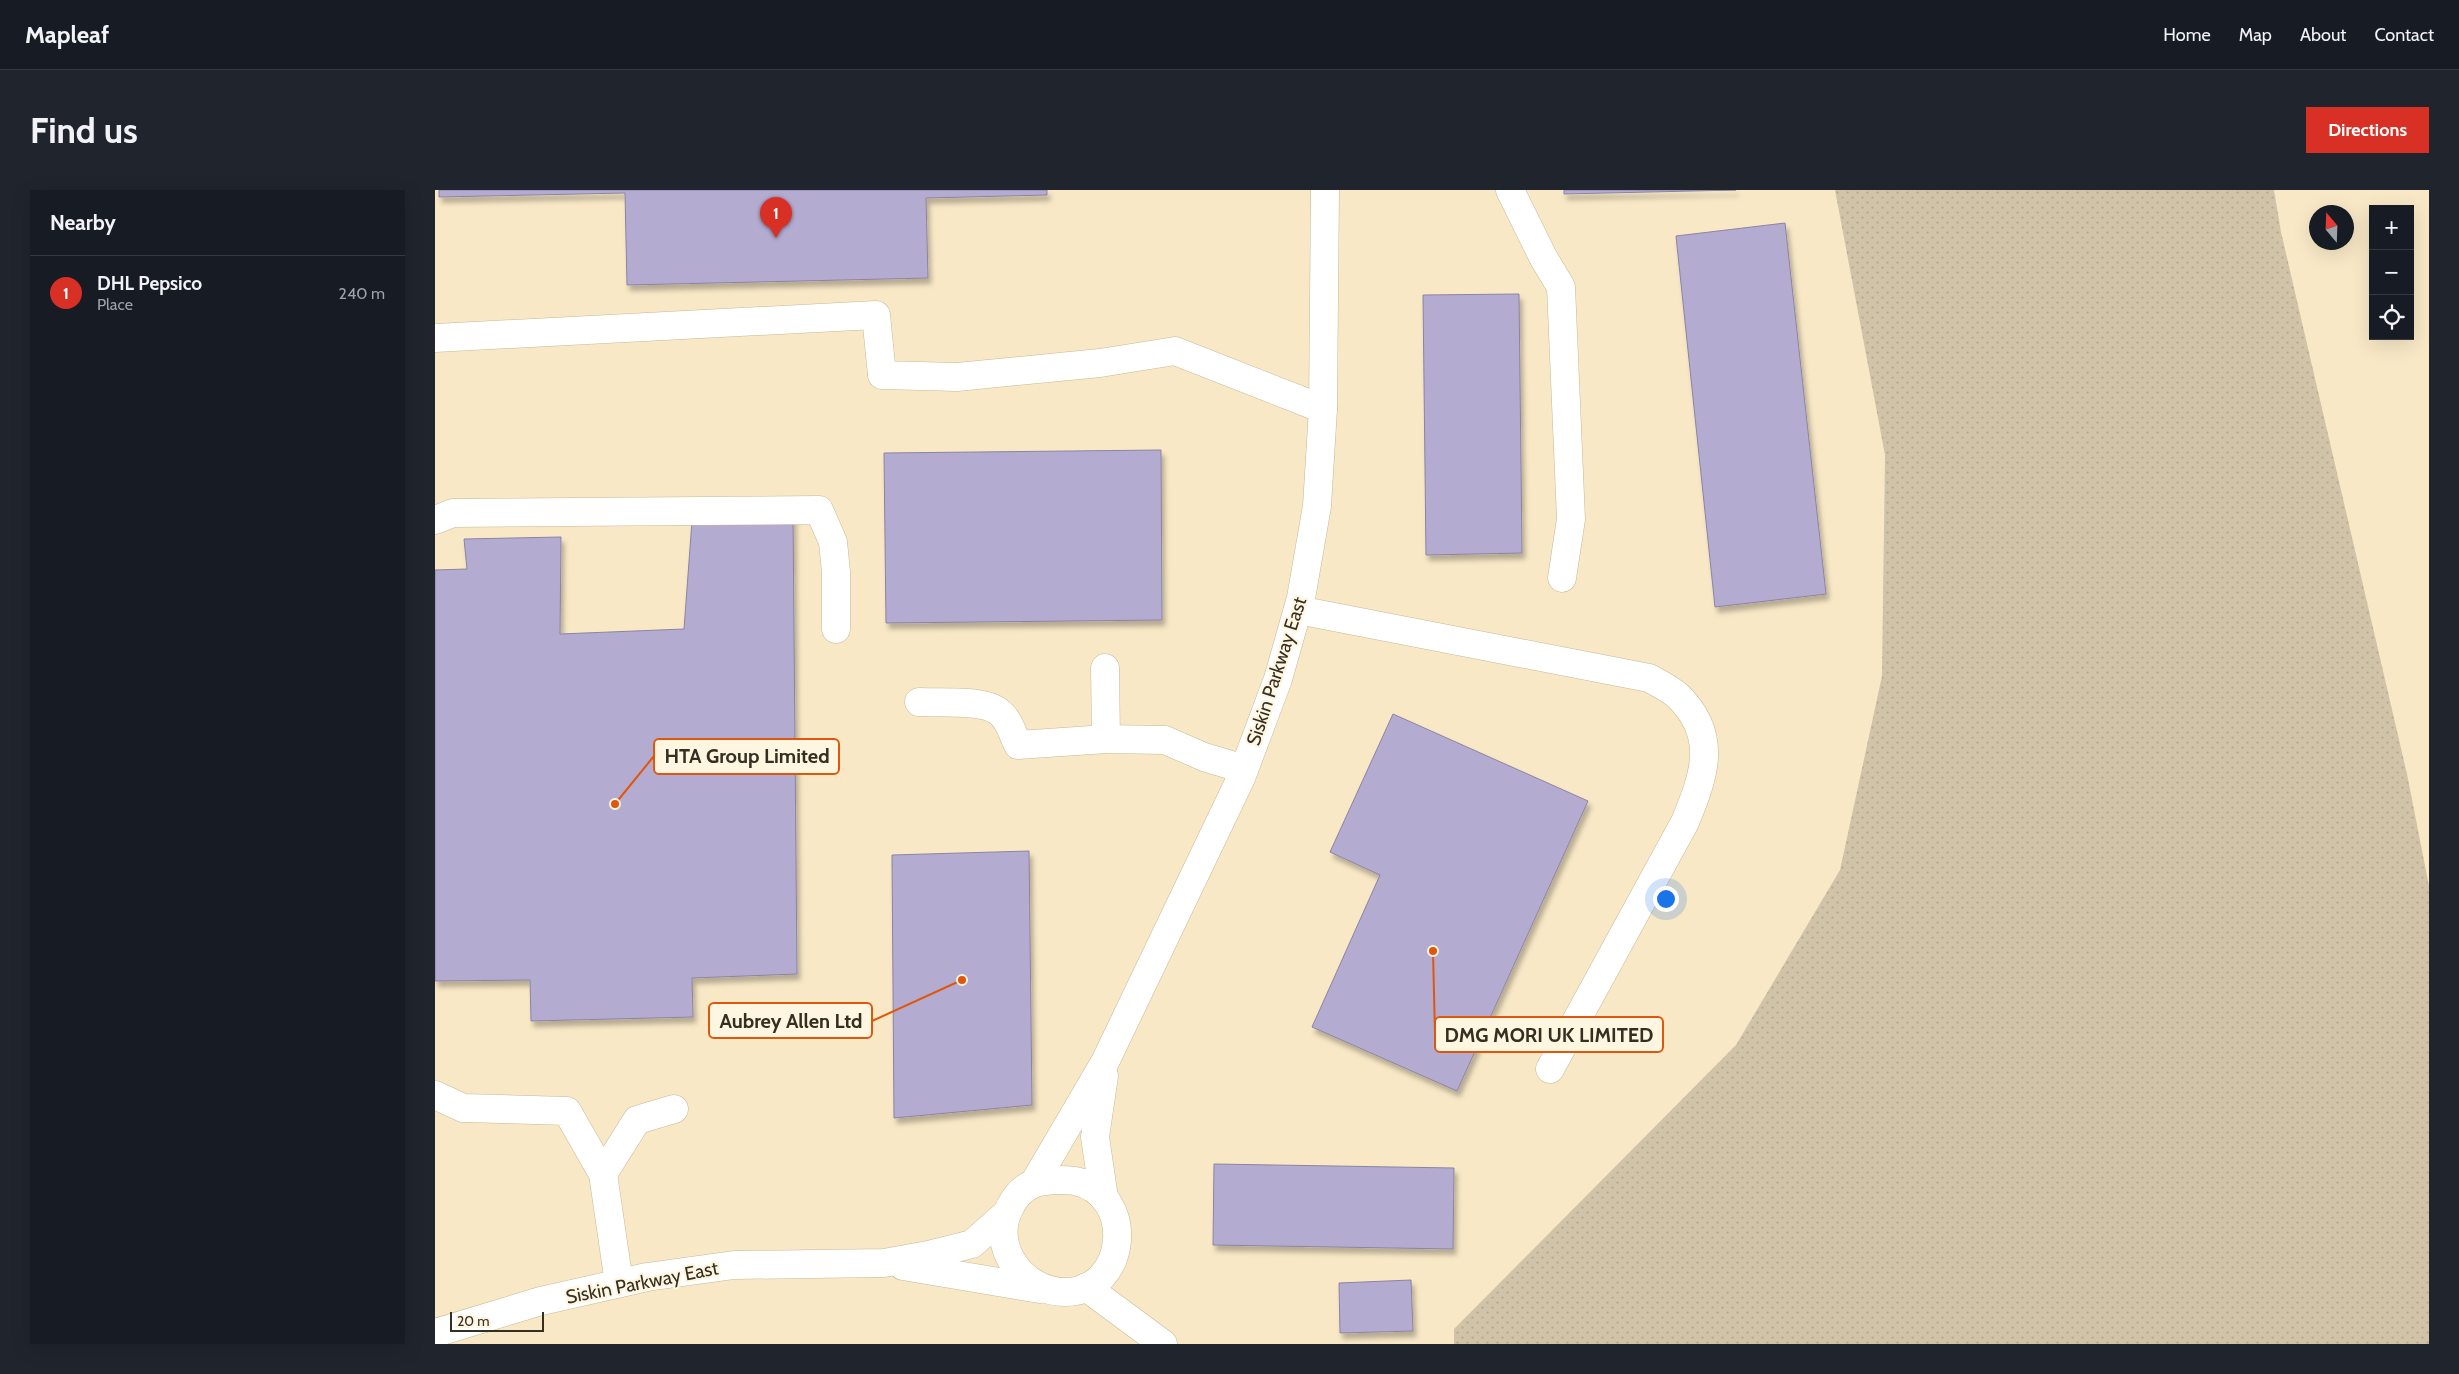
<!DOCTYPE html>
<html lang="en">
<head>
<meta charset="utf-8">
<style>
  :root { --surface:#171b24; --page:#20242c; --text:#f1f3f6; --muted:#9ea1a6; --line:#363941; --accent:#d93025 }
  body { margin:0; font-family:Cabin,sans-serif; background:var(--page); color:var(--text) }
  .controls { position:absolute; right:15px; top:15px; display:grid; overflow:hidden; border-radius:0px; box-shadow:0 5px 20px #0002 }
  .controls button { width:45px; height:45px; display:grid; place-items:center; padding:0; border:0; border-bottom:1px solid var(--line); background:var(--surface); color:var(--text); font:25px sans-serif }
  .compass { position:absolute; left:1874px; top:15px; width:45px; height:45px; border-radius:50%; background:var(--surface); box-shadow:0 5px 20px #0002; rotate:341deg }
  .scale { position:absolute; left:15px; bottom:12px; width:94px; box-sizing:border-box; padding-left:5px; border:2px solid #352f22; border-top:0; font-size:14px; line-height:18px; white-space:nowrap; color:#352f22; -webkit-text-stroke:4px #fff6e1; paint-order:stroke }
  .you { position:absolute; left:1230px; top:708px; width:18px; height:18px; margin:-12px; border:4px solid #fff; border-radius:50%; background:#1a73e8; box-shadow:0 0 0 8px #1a73e833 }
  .badge { display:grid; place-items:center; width:32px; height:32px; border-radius:50%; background:var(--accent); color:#fff; font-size:16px; font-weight:700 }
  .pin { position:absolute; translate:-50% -41px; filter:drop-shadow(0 1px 2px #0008) }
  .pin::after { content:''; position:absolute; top:26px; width:18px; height:15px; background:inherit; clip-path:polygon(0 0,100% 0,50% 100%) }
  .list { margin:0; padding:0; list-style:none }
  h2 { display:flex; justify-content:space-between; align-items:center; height:65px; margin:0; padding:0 20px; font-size:21px }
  h2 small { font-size:16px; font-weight:400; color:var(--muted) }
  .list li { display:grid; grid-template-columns:32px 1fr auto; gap:15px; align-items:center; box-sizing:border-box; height:75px; padding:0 20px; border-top:1px solid var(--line) }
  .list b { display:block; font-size:19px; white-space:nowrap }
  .list p { margin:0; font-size:16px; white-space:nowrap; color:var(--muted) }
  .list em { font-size:16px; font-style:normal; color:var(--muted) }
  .icon { flex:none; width:28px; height:28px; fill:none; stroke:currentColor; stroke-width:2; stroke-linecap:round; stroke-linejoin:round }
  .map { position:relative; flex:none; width:1994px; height:1154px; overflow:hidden; border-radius:0px }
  header { display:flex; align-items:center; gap:30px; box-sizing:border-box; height:70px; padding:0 25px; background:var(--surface); border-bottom:1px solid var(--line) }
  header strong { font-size:24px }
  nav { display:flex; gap:28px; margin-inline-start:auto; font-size:18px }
  .intro { display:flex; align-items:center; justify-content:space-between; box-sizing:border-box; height:120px; padding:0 30px }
  h1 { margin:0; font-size:35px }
  .button { padding:12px 22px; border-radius:0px; background:var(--accent); color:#fff; font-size:18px; font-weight:700 }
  main { display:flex; gap:30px; padding:0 30px }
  aside { flex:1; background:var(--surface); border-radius:0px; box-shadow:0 5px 20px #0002 }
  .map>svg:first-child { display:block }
</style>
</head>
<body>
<header>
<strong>Mapleaf</strong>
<nav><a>Home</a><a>Map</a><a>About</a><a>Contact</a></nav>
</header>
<div class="intro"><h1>Find us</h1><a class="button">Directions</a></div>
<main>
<aside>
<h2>Nearby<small></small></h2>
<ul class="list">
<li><span class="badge">1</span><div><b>DHL Pepsico</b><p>Place</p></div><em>240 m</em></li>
</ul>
</aside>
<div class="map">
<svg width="1994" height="1154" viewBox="0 0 1994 1154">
  <defs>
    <pattern id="grass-dots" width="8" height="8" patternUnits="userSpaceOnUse" patternTransform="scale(1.25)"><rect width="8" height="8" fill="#d0c3a8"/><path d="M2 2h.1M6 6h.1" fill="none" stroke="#b3a890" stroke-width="1.8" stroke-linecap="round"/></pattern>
    <filter id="shadow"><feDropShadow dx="3" dy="5.5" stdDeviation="2.5" flood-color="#0004"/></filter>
  </defs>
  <rect width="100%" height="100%" fill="#f8e8c6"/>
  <path fill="url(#grass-dots)" d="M 1400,0 L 1839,0 L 1846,42 L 1972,584 L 1994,696 L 1994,1154 L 1019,1154 L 1019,1139 L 1301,855 L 1405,680 L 1447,486 L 1450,265 Z"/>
  <g fill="#b4abd0" stroke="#8b84a3" filter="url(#shadow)">
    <path d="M 4,0 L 612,0 L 612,5 L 491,8 L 493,88 L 192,95 L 190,3 L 4,7 Z"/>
    <path d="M 1129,0 L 1301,0 L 1129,4 Z"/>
    <path d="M 1350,33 L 1391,404 L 1280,417 L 1241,46 Z"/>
    <path d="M 1084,104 L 1087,363 L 991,365 L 988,105 Z"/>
    <path d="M 726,260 L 727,430 L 451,433 L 449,263 Z"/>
    <path d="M 358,325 L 362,784 L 257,788 L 258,827 L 96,831 L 95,790 L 0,791 L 0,380 L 32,379 L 29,349 L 126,347 L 125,444 L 249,439 L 257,331 Z"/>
    <path d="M 958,524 L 1153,611 L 1022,901 L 877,837 L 945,685 L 895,662 Z"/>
    <path d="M 594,661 L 597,915 L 459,928 L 457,665 Z"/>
    <path d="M 779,974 L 1019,978 L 1018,1059 L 778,1055 Z"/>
    <path d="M 976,1090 L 978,1141 L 905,1143 L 904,1093 Z"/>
  </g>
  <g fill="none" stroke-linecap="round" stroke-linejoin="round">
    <defs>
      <g id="minor">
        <path d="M 1075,0 L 1108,67 L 1126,97 L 1136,329 L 1127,388"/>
        <path d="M 0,148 L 441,125 L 447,185 L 522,187 L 665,173 L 740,161 L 888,219"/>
        <path d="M 0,330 L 18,323 L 384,320 L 398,352 L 401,382 L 401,439"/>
        <path d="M 863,420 L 1214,488 C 1223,493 1235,499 1243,506 C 1284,546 1269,586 1250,632 L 1115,879"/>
        <path d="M 670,478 L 671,549"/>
        <path d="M 484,512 C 504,513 549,509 564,522 C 574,529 578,545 583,555 L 671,549 L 730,550 L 769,567 L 809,579"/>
        <path d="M 669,886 L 660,947 L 669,1008"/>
        <path d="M 0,905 L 28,918 L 132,921 L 168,984 L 184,1093"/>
        <path d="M 168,984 L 202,930 L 239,919"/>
        <path d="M 621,990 C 627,990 634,990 640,991 C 702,1004 693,1102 630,1102 C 588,1102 554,1056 575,1017 C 580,1007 587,998 598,994 C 605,991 614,991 621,990 Z"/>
        <path d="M 599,993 L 670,872 L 806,588 L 843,489 L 866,408 L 882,316 L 888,219 L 890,0"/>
        <path d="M 468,1076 L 605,1099"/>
        <path d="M 651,1097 L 728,1154"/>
        <path d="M 0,1143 L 106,1111 L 212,1087 L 299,1075 L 449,1073 L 493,1065 L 537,1054 L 572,1023"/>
      </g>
    </defs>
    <use href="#minor" stroke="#c7b897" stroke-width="29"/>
    <use href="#minor" stroke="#fff" stroke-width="28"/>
  </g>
  <g text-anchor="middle" stroke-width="4.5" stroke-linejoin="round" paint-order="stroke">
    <g font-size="19" fill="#352f22" stroke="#fff6e1">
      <text transform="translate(841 481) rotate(-72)" y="7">Siskin Parkway East</text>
      <text transform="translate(207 1092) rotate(-11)" y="7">Siskin Parkway East</text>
    </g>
  </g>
  <path fill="none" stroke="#df570d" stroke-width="2" d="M180 614L219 566M527 790L437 831M998 761L1000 845"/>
  <g fill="#df570d" stroke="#fff6e1" stroke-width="2">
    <circle cx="180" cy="614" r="5"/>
    <circle cx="527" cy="790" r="5"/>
    <circle cx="998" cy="761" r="5"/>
  </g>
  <g fill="#fff6e1" stroke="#df570d" stroke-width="2">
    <rect x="219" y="549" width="185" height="35" rx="5"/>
    <rect x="274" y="813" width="163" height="35" rx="5"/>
    <rect x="1000" y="827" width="228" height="35" rx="5"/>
  </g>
  <g font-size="20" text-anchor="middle" font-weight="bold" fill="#352f22">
    <text x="312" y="573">HTA Group Limited</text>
    <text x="356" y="838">Aubrey Allen Ltd</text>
    <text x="1114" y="852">DMG MORI UK LIMITED</text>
  </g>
</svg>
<div class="controls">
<button>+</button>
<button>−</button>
<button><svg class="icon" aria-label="locate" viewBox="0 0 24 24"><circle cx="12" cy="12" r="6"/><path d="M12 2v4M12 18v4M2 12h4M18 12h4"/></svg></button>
</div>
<svg class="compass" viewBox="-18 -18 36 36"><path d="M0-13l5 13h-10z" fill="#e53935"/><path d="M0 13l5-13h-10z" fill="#9ea1a6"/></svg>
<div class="scale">20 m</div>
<div class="you"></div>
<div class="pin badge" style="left:341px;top:48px">1</div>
</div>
</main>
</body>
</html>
